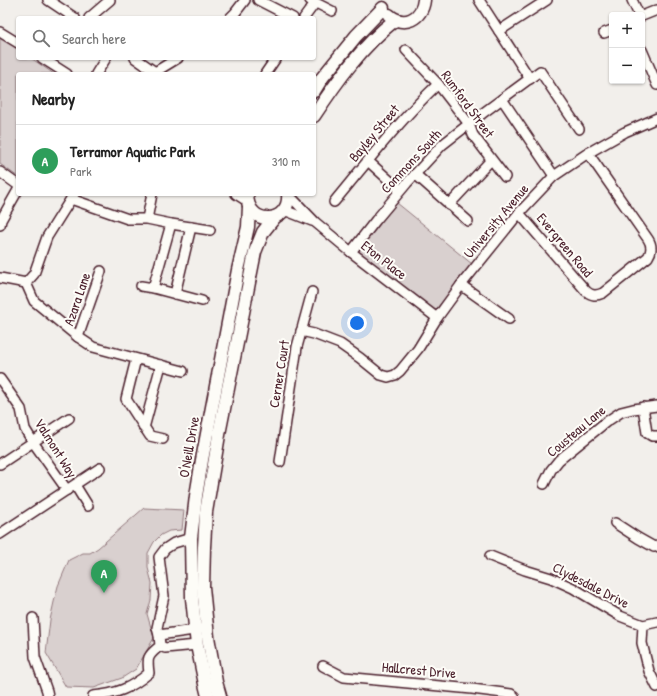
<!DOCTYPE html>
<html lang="en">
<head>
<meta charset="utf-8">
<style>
  :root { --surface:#fff; --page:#f6f6f6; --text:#222; --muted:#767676; --line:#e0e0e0; --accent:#c8321e }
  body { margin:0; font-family:"Patrick Hand",sans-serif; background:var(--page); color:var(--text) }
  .controls { position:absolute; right:12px; top:12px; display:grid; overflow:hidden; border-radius:4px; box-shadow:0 1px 3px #0004 }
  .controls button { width:36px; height:36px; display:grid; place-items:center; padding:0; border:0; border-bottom:1px solid var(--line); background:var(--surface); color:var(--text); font:20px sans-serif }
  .you { position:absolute; left:357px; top:323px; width:14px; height:14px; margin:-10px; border:3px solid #fff; border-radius:50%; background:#1a73e8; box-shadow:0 0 0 6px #1a73e833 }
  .badge { display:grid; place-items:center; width:26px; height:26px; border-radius:50%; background:var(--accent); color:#fff; font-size:13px; font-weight:700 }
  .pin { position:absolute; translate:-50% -33px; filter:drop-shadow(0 1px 2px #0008) }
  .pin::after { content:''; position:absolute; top:21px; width:14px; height:12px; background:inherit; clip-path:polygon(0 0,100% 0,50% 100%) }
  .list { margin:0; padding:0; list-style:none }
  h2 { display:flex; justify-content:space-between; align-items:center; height:52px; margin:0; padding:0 16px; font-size:17px }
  h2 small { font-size:13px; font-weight:400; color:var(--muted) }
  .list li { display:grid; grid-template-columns:26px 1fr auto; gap:12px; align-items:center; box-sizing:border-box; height:72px; padding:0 16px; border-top:1px solid var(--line) }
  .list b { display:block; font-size:15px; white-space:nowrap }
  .list p { margin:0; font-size:13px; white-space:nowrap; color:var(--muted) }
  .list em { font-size:13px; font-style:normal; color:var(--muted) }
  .icon { flex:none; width:22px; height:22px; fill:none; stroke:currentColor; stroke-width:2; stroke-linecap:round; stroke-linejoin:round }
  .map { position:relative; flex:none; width:657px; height:696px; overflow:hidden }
  .search { position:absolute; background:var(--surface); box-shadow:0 1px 3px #0004; left:16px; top:16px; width:300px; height:44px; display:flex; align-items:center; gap:10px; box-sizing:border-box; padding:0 14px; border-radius:4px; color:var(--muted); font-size:15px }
  .panel { position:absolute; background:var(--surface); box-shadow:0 1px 3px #0004; left:16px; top:72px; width:300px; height:124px; border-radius:4px }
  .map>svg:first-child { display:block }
</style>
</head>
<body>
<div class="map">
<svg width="657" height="696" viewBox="0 0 657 696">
  <rect width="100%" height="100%" fill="#f2efeb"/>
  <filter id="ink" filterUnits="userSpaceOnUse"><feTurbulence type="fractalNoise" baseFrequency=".025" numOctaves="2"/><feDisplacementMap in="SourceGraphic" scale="8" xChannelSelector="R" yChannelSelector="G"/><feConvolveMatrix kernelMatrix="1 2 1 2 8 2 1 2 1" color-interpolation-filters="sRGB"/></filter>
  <g filter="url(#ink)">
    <g fill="#d9d0cf" stroke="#92787d">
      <path d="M 0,37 L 18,49 L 18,58 L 31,58 L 54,74 L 18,74 L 18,177 L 0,164 Z"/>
      <path d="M 397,203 L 472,264 L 434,312 L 358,251 Z"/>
      <path d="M 144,508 L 184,510 L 182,530 L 169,531 L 161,535 L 154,542 L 148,553 L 148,568 L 152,583 L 151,600 L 147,614 L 154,638 L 136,669 L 122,678 L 94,688 L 66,687 L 46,653 L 50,620 L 54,602 L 58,586 L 69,560 L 83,553 L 90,553 L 98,548 Z"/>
    </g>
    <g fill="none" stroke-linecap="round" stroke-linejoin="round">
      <defs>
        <g id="minor">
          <path d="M 48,0 L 75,18"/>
          <path d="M 258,0 L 293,18"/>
          <path d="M 310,0 L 332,11"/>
          <path d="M 479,0 L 530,79"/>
          <path d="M 632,0 L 639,15"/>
          <path d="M 642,16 L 657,10"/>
          <path d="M 89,18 L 110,0"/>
          <path d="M 230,18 L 235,13 L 245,0"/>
          <path d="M 304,18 L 315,3"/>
          <path d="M 499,31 L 547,0"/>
          <path d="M 0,32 L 18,43"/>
          <path d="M 604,33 L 612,30"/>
          <path d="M 406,50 L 438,84 L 469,124 L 473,135 L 505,177"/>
          <path d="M 642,50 L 657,85"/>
          <path d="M 42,58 L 67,74"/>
          <path d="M 135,58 L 155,72"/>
          <path d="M 96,74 L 106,58"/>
          <path d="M 154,74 L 155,72 L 178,58"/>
          <path d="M 265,74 L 276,58"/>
          <path d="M 502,99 L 554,176"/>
          <path d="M 368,161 L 400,190"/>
          <path d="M 0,172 L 18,185"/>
          <path d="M 415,174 L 468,221"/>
          <path d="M 236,194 L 247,201"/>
          <path d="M 288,194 L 315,222 L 351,252 L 437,318"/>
          <path d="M 71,199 L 128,219 L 147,219 L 171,224 L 210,230"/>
          <path d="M 334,202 C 367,162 400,120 438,84"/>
          <path d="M 449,205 L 491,160"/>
          <path d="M 284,210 L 312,221"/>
          <path d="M 519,213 L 586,291 C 592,296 596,296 603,293 L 648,257 C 652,251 652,245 648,239 L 588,153"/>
          <path d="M 147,219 L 152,194"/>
          <path d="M 0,225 L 1,220 L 18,190"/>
          <path d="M 351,252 L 376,220 L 407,183 L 442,145 L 483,113 L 540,71 L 579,129"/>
          <path d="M 0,278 L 26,283"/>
          <path d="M 26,283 L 34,301 L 78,337 L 93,347 L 183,371"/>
          <path d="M 26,283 L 34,274 L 47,237 L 74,194"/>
          <path d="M 461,285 L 509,319"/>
          <path d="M 141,286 L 153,288 L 202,301"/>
          <path d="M 153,288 L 171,224"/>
          <path d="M 175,294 L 191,227"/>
          <path d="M 301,331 L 314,334 L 340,344 L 360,358 L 381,375 L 388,377 L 395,375 L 400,371 L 418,349 L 437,318 L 461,285 L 519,213 L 554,176 L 588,153 L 625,132 L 657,118"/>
          <path d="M 78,337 L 101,271"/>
          <path d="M 136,359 L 126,399 L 150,436 L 163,439"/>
          <path d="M 0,379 L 21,409 L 25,429 L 33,442 L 67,490"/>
          <path d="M 643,407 L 647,433 L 652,436 L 657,436"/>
          <path d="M 144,428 L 161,365"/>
          <path d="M 280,462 L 297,347 L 312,292"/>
          <path d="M 0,464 L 69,418"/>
          <path d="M 544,484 L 551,470 L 559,460 L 606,422 L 621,412 L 633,409 L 657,406"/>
          <path d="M 75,485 L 88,506"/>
          <path d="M 615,523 L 638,538 L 654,547 L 657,546"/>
          <path d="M 0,534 L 100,468"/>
          <path d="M 490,556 L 525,570 L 551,578 L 573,588 L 620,616 L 643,625 L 657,622"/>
          <path d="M 33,618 L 35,657 L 47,691 L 48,696"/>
          <path d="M 643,625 L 642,643 L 649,671 L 657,687"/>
          <path d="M 159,635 L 201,629"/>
          <path d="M 160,646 L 165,648 L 197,645"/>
          <path d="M 323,666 L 344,677 L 472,689 L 511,694 L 514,696"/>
          <path d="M 93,696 C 117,694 131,688 149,673 C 147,658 147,656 160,646 L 159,635 L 157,628 L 160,614 L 164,596 L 159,557 L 165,549 L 174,543 L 191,538"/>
        </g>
        <g id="major">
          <path d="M 389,15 C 404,28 422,19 424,0"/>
          <path d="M 314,91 L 322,78 L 356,36 L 383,8"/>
          <path d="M 314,116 C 337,81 362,46 395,20"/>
          <path d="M 247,194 C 247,228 291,224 288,194"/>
          <path d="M 208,696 L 205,684 L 197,645 L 192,598 L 191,538 L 196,496 L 202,460 L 238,270 L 248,227 L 249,206"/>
          <path d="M 220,696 L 216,682 L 208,637 L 203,587 L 204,547 L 206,512 L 220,429 L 255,252 L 263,232 L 275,217"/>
        </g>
      </defs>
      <use href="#minor" stroke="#4a1f2b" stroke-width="12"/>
      <use href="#major" stroke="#4a1f2b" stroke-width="15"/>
      <use href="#minor" stroke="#fdfcf7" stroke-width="9"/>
      <use href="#major" stroke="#fdfcf7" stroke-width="12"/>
    </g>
  </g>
  <g text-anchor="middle" stroke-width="4" stroke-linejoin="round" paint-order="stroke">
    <g font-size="14" fill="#4a1f2b" stroke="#fdfcf7">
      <text transform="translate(468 104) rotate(54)" y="5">Rumford Street</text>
      <text transform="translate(374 133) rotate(-50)" y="5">Bayley Street</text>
      <text transform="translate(411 161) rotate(-47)" y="5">Commons South</text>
      <text transform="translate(496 221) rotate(-50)" y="5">University Avenue</text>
      <text transform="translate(565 245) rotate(50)" y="5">Evergreen Road</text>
      <text transform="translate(384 260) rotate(38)" y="5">Eton Place</text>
      <text transform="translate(77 299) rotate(-71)" y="5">Azara Lane</text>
      <text transform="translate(279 374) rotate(-81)" y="5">Cerner Court</text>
      <text transform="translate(576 431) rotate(-40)" y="5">Cousteau Lane</text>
      <text transform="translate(189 447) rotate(-80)" y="5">O'Neill Drive</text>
      <text transform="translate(56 448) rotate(58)" y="5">Valmont Way</text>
      <text transform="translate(591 585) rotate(27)" y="5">Clydesdale Drive</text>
      <text transform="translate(419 670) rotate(5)" y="5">Hallcrest Drive</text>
    </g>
  </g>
</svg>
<div class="controls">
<button>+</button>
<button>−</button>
</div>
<div class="you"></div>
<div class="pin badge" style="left:104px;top:593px;background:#2e9e5b">A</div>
<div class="search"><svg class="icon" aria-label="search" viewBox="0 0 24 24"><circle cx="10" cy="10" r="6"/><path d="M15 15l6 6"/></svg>Search here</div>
<section class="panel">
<h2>Nearby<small></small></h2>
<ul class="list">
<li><span class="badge" style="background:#2e9e5b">A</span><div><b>Terramor Aquatic Park</b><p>Park</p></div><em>310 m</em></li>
</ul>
</section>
</div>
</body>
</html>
